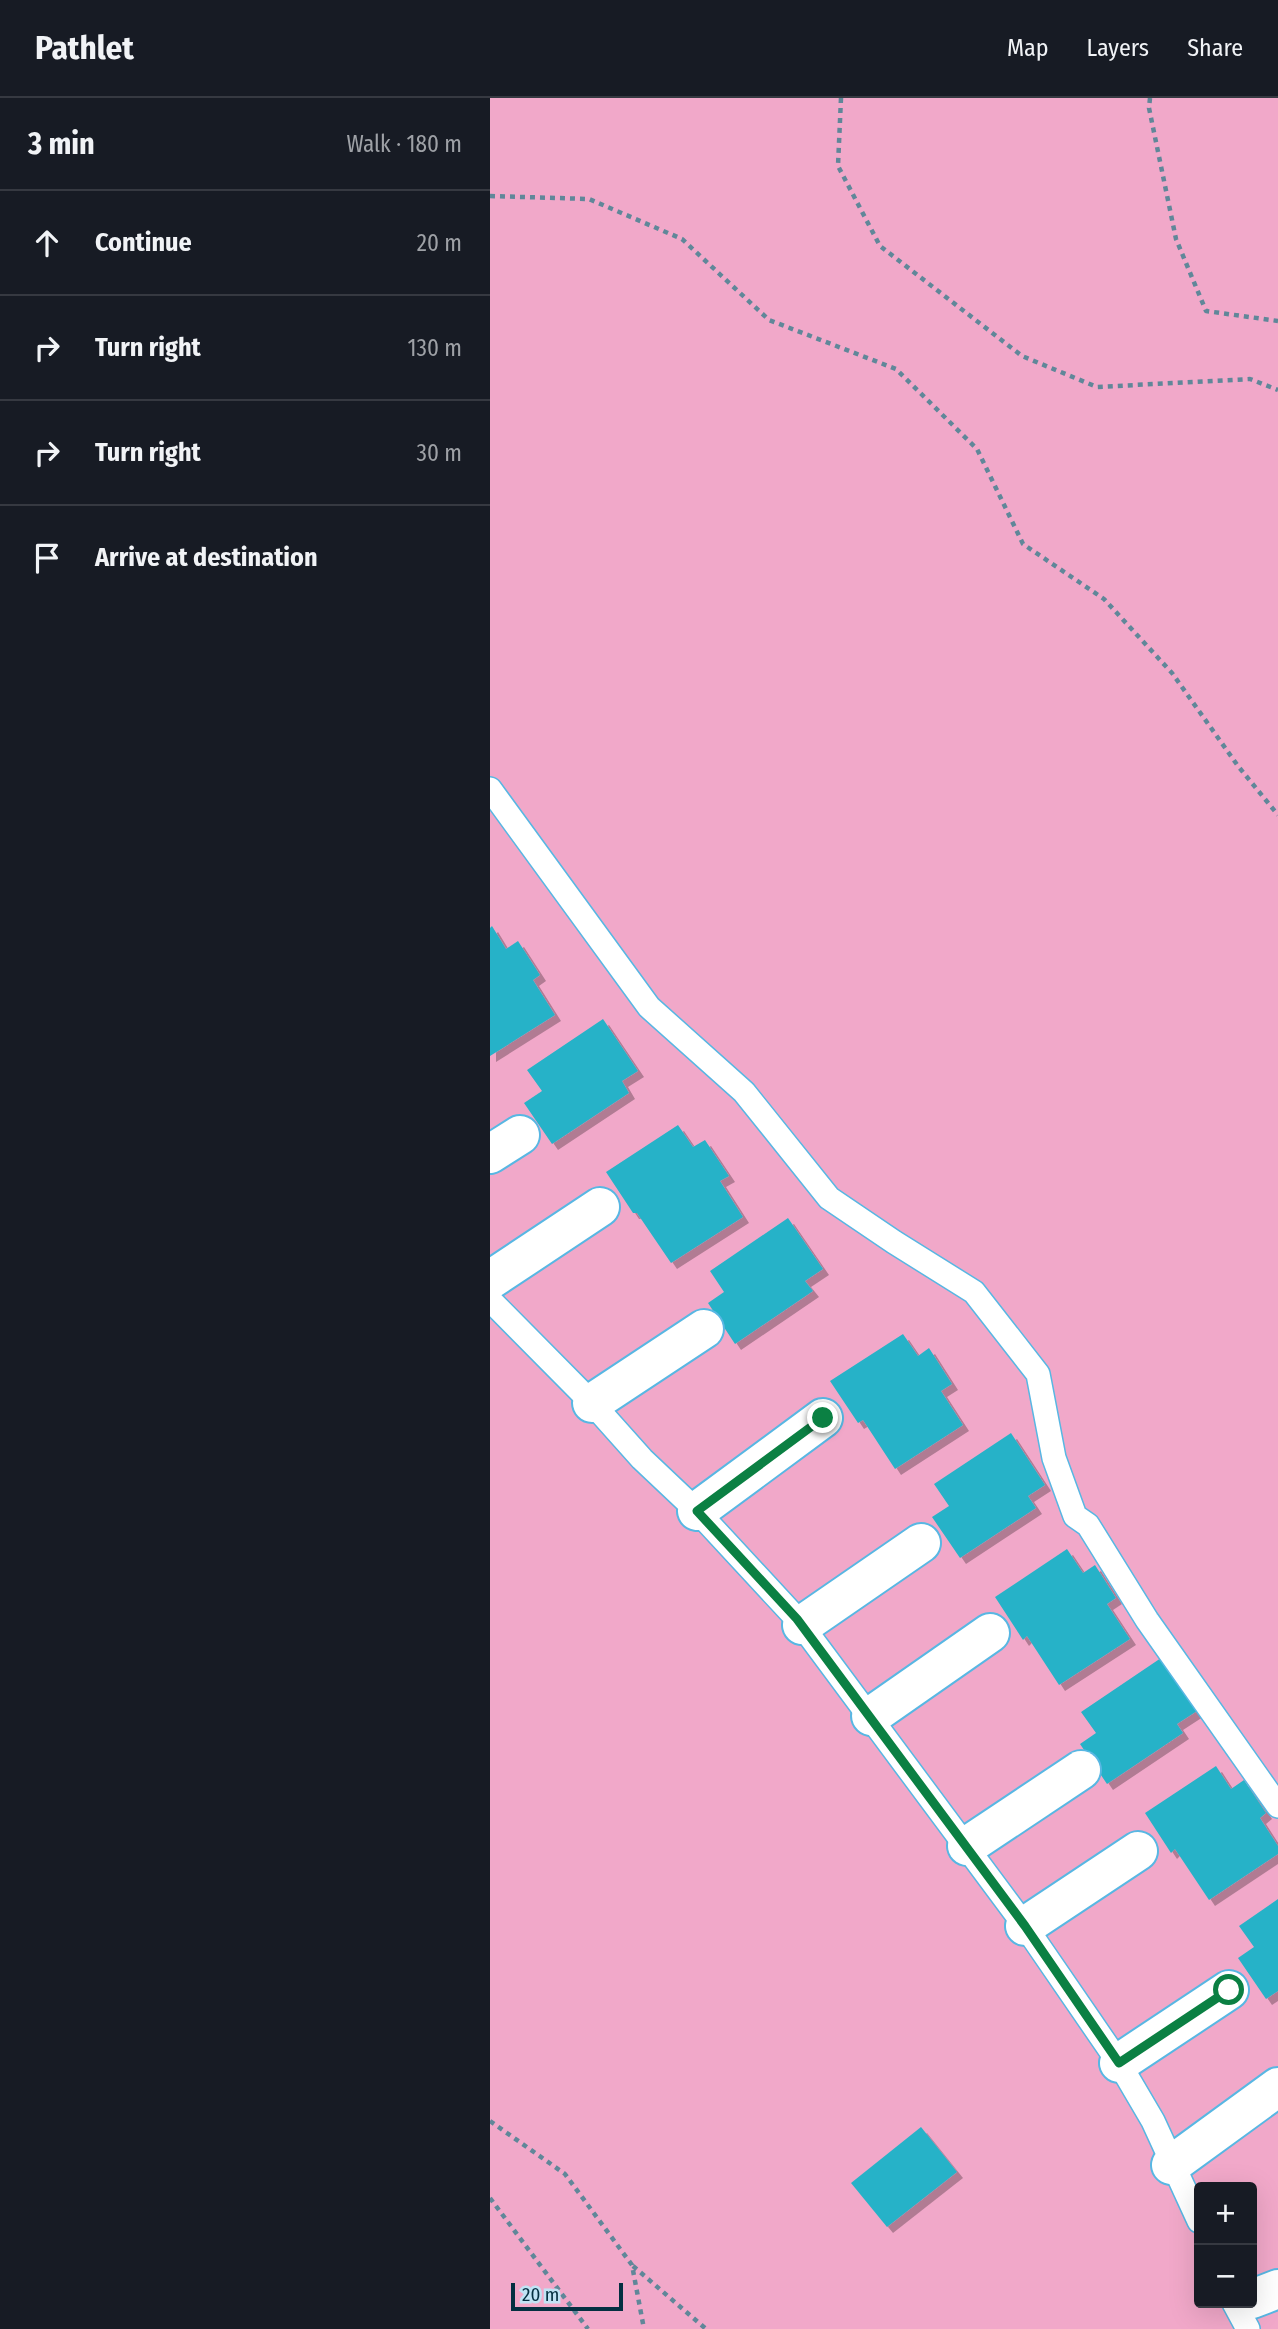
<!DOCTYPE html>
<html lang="en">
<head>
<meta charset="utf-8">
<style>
  :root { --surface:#171b24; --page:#242831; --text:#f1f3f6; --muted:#9ea1a6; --line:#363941 }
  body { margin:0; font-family:"Fira Sans Condensed",sans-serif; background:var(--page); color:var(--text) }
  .controls { position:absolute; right:21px; bottom:21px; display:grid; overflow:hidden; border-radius:7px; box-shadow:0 7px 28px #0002 }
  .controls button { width:63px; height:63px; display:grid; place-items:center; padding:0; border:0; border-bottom:2px solid var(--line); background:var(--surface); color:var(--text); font:35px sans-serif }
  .scale { position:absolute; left:21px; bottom:18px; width:112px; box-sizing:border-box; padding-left:7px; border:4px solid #042f41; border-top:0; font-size:19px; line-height:24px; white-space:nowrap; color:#042f41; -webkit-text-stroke:5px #c0e3f5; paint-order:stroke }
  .stop { position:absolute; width:21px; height:21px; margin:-16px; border:5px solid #0b8043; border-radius:50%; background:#fff }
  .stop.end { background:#0b8043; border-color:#fff; box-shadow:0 2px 7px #0008 }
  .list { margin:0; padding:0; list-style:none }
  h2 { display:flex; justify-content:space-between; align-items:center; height:91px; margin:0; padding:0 28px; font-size:30px }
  h2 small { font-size:23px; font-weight:400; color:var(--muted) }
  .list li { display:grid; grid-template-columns:46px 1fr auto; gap:21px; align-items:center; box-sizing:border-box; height:105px; padding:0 28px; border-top:2px solid var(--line) }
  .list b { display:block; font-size:26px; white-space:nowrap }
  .list em { font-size:23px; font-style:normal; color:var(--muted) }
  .icon { flex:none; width:38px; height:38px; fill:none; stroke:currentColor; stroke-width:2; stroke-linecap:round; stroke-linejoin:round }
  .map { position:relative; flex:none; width:788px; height:2231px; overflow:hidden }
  header { display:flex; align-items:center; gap:42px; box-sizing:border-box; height:98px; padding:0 35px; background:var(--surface); border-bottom:2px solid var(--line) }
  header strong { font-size:33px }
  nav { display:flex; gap:38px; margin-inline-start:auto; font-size:24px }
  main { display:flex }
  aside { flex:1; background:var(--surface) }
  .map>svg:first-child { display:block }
</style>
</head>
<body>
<header>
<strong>Pathlet</strong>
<nav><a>Map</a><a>Layers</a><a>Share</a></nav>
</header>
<main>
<aside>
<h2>3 min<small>Walk · 180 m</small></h2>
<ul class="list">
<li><svg class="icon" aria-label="ahead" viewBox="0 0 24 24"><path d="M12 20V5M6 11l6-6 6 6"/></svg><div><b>Continue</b></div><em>20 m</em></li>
<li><svg class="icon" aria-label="right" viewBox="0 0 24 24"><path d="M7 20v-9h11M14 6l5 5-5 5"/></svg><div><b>Turn right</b></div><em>130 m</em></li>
<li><svg class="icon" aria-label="right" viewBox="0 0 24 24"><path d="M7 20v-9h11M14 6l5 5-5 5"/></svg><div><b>Turn right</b></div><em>30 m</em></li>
<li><svg class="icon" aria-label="arrive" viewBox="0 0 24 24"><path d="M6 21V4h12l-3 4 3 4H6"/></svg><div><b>Arrive at destination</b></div></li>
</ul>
</aside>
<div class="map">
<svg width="788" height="2231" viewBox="0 0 788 2231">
  <defs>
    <filter id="shadow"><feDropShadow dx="6" dy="6" stdDeviation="0" flood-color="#0004"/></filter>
  </defs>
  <rect width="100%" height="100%" fill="#c0e3f5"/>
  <path fill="#f1a8c9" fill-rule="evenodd" d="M 0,0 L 788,0 L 788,2231 L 0,2231 ZM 709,2089 L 762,2089 L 762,2205 L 709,2205 Z"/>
  <g fill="#28b2c8" filter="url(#shadow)">
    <path d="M 2,828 L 16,851 L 28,843 L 50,877 L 43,882 L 65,917 L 0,958 L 0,830 Z"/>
    <path d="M 113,921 L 148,973 L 132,983 L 139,995 L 62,1046 L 34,1005 L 52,993 L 37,972 Z"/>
    <path d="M 188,1027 L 203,1049 L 215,1042 L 239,1078 L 230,1083 L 253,1119 L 181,1165 L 147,1115 L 143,1115 L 116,1074 Z"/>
    <path d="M 298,1120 L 333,1171 L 315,1183 L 323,1193 L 245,1246 L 218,1205 L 234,1194 L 220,1173 Z"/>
    <path d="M 413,1236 L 428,1258 L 439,1250 L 462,1286 L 451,1293 L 473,1327 L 405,1371 L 373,1322 L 368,1325 L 340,1283 Z"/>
    <path d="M 521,1335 L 555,1387 L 538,1398 L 546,1410 L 470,1460 L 442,1419 L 459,1408 L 444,1386 Z"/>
    <path d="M 577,1451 L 593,1475 L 605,1467 L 626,1500 L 617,1506 L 640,1541 L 569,1587 L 537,1538 L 533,1542 L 505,1499 Z"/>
    <path d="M 671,1560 L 707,1613 L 687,1626 L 693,1635 L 617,1686 L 590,1646 L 606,1635 L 591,1614 Z"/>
    <path d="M 726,1668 L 741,1691 L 754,1682 L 776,1715 L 770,1720 L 788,1748 L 788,1756 L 719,1802 L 685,1751 L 681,1755 L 655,1715 Z"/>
    <path d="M 788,1801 L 788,1893 L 776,1901 L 748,1860 L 764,1849 L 749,1828 Z"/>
    <path d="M 431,2029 L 467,2074 L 397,2129 L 361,2085 Z"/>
  </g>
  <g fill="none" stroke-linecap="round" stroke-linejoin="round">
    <defs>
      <g id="service">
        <path d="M 0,691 L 159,909 L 254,994 L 339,1100 L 404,1144 L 484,1194 L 548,1276 L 564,1360 L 585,1418 L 598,1427 L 657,1522 L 788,1708"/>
        <path d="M 0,1202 L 102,1305 L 152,1361 L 207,1413 L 307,1521 L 535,1828 L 629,1965 L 663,2023 L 709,2123"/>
        <path d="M 744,2205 L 758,2231"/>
      </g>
      <g id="minor">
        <path d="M 0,1056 L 30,1037"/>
        <path d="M 0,1182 L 110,1109"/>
        <path d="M 102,1305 L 214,1231"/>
        <path d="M 207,1413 L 333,1320"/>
        <path d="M 312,1527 L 431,1445"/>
        <path d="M 381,1618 L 500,1535"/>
        <path d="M 477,1748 L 591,1672"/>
        <path d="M 535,1828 L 648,1753"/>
        <path d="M 629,1965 L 739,1892"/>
        <path d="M 681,2067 L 788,1989"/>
        <path d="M 762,2201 L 788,2191"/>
      </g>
    </defs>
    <use href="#service" stroke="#58b7e3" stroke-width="26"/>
    <use href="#minor" stroke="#58b7e3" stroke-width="42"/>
    <g stroke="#608799" stroke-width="4.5" stroke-dasharray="5 5" stroke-linecap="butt">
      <path d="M 351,0 L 348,68 L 390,148 L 532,258 L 607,289 L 760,281 L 788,292"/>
      <path d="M 660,0 L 659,10 L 686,141 L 716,213 L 788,223"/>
      <path d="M 0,98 L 99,101 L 192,141 L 279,222 L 406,271 L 487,351 L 533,446 L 614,501 L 682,575 L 748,668 L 788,717"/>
      <path d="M 0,2023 L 75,2076 L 142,2167 L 154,2231"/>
      <path d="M 0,2100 L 98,2231"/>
      <path d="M 143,2168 L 216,2231"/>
    </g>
    <use href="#service" stroke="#fff" stroke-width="23"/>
    <use href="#minor" stroke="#fff" stroke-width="38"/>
  </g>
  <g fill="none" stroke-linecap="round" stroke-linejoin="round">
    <path stroke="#0b8043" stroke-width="9" d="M 333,1320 L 207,1413 L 307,1521 L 535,1828 L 629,1965 L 739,1892"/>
  </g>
</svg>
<div class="controls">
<button>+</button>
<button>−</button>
</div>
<div class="scale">20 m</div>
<div class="stop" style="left:739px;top:1892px"></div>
<div class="stop end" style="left:333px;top:1320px"></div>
</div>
</main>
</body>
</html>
